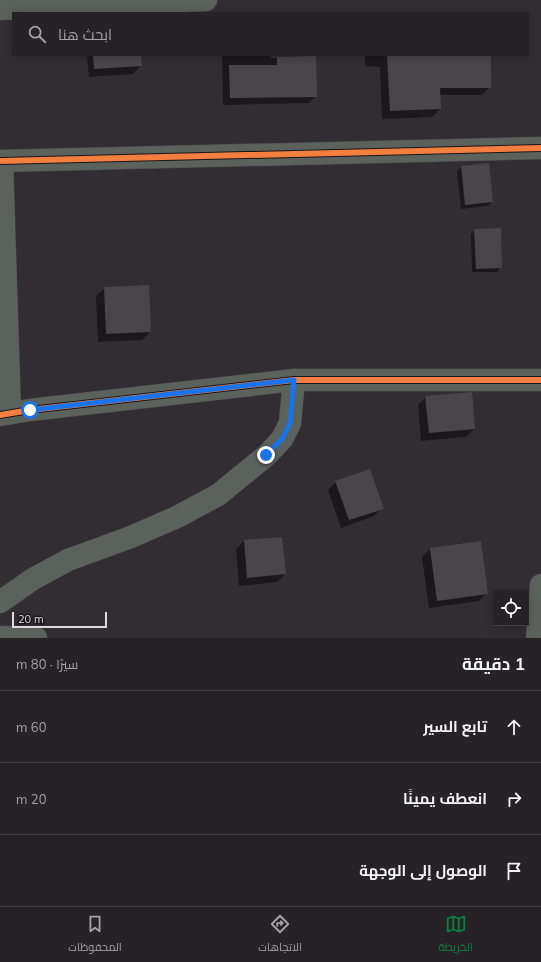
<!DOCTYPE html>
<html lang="ar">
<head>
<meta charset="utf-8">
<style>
  :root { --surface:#262226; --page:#322f32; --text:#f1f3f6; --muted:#a4a4a7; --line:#423f43; --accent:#0b8043 }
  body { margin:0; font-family:Mulish,Cairo,sans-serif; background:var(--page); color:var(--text); direction:rtl }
  .controls { position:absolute; right:12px; bottom:12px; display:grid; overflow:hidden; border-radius:0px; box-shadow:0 2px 10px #0003 }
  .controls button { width:36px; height:36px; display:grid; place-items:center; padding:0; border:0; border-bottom:1px solid var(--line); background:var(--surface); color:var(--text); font:20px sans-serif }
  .scale { position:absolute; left:12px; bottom:10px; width:95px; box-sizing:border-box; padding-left:4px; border:2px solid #e0d9e1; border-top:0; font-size:11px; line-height:14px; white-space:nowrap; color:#e0d9e1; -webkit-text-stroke:3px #19151a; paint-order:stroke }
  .stop { position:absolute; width:12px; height:12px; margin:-9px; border:3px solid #1a73e8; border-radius:50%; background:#fff }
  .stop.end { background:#1a73e8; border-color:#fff; box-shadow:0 1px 4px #0008 }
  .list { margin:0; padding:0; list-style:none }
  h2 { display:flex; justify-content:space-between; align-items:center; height:52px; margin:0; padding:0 16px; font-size:17px }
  h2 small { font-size:13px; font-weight:400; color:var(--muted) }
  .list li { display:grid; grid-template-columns:26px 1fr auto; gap:12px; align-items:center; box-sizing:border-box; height:72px; padding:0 16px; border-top:1px solid var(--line) }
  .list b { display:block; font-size:15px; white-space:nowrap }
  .list em { font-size:13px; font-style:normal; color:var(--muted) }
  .icon { flex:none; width:22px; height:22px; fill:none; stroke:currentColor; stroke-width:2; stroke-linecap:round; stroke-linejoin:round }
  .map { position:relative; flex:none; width:541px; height:638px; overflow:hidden; direction:ltr }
  .search { position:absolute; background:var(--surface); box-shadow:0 2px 10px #0003; left:12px; right:12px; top:12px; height:44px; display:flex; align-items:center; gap:10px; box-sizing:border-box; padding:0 14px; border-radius:0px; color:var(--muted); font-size:15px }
  .sheet { height:268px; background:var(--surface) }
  nav { display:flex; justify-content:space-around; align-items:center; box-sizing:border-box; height:56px; border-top:1px solid var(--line); background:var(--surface); font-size:11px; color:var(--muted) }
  nav a { display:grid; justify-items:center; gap:2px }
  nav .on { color:var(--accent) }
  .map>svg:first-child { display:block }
</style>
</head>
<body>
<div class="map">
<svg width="541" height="638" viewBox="0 0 541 638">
  <rect width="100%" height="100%" fill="#322d33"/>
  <g fill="#0007">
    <path d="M 87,55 L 140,55 L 141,65 L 133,74 L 89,77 Z"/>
    <path d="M 222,55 L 271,55 L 271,58 L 315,58 L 316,96 L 309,103 L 223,105 Z"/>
    <path d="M 365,55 L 490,55 L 490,87 L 482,95 L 440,95 L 440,109 L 432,117 L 382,119 L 380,67 L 365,66 Z"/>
    <path d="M 461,167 L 492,202 L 488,206 L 461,209 L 457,171 Z"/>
    <path d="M 475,230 L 501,267 L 497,272 L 472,272 L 471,234 Z"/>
    <path d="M 105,288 L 150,332 L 142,340 L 98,342 L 96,296 Z"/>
    <path d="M 426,397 L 474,429 L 466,437 L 421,441 L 418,405 Z"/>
    <path d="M 336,482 L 382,508 L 374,516 L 341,528 L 328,490 Z"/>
    <path d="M 244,541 L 285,574 L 277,582 L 239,586 L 236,549 Z"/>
    <path d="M 430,549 L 487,593 L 479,601 L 429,608 L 422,557 Z"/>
  </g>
  <g fill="#49454a">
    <path d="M 93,55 L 141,55 L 142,66 L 94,69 Z"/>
    <path d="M 387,55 L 491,55 L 491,88 L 440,88 L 441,109 L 390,111 Z"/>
    <path d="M 316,56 L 317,97 L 230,98 L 229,65 L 277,65 L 277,57 Z"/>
    <path d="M 489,163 L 493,202 L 465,205 L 461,166 Z"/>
    <path d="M 501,228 L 502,268 L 476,269 L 474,229 Z"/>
    <path d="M 149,285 L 151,332 L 106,334 L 104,287 Z"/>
    <path d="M 472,392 L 475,429 L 429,433 L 425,396 Z"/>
    <path d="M 370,469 L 384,509 L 349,520 L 335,481 Z"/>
    <path d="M 282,537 L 286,574 L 247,578 L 244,540 Z"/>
    <path d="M 481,541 L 488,594 L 437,601 L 430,548 Z"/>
  </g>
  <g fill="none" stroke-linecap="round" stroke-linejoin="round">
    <defs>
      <g id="minor">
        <path d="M 0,9 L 206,0"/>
        <path d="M 0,161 L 541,148"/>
        <path d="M 2,161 L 10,413"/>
        <path d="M 0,415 L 30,410 L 294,380 L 541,380"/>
        <path d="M 0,602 L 33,579 L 68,560 L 131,537 L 177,517 L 218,495 L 267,455 L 282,439 L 290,423 L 294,380"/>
        <path d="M 0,637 L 36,638"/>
        <path d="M 537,638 L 541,585"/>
      </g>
    </defs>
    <use href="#minor" stroke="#4d494e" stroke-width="23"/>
    <use href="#minor" stroke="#5b625c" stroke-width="22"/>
    <defs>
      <g id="cycleway">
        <path d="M 0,161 L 541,148"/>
        <path d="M 0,415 L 30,410 L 294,380 L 541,380"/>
      </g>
    </defs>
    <use href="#cycleway" stroke="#19151a" stroke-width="8"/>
    <use href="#cycleway" stroke="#f27e40" stroke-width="6"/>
  </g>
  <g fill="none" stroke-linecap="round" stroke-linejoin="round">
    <path stroke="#1a73e8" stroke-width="5" d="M 30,410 L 294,380 L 290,423 L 282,439 L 266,455"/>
  </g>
</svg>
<div class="controls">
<button><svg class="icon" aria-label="locate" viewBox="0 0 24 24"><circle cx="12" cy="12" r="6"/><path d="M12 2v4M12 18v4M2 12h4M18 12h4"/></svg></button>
</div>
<div class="scale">20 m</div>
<div class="stop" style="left:30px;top:410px"></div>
<div class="stop end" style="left:266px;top:455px"></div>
<div class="search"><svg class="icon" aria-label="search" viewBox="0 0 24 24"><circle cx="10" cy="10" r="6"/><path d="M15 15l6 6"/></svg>ابحث هنا</div>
</div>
<section class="sheet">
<h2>1 دقيقة<small>سيرًا · 80 m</small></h2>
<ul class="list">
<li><svg class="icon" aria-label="ahead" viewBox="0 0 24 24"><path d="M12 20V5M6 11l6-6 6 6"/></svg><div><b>تابع السير</b></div><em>60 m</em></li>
<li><svg class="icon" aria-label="right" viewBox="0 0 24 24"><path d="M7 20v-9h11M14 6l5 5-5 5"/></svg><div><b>انعطف يمينًا</b></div><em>20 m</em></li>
<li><svg class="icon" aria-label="arrive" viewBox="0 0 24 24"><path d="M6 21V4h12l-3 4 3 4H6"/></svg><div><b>الوصول إلى الوجهة</b></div></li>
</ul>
</section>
<nav>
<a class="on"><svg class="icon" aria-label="map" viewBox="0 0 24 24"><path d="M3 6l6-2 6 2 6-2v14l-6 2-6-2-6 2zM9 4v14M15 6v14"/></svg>الخريطة</a>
<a><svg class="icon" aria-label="directions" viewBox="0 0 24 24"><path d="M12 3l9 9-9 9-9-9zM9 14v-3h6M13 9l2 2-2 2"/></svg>الاتجاهات</a>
<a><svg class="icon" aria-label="saved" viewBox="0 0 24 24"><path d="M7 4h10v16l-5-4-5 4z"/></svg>المحفوظات</a>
</nav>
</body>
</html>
